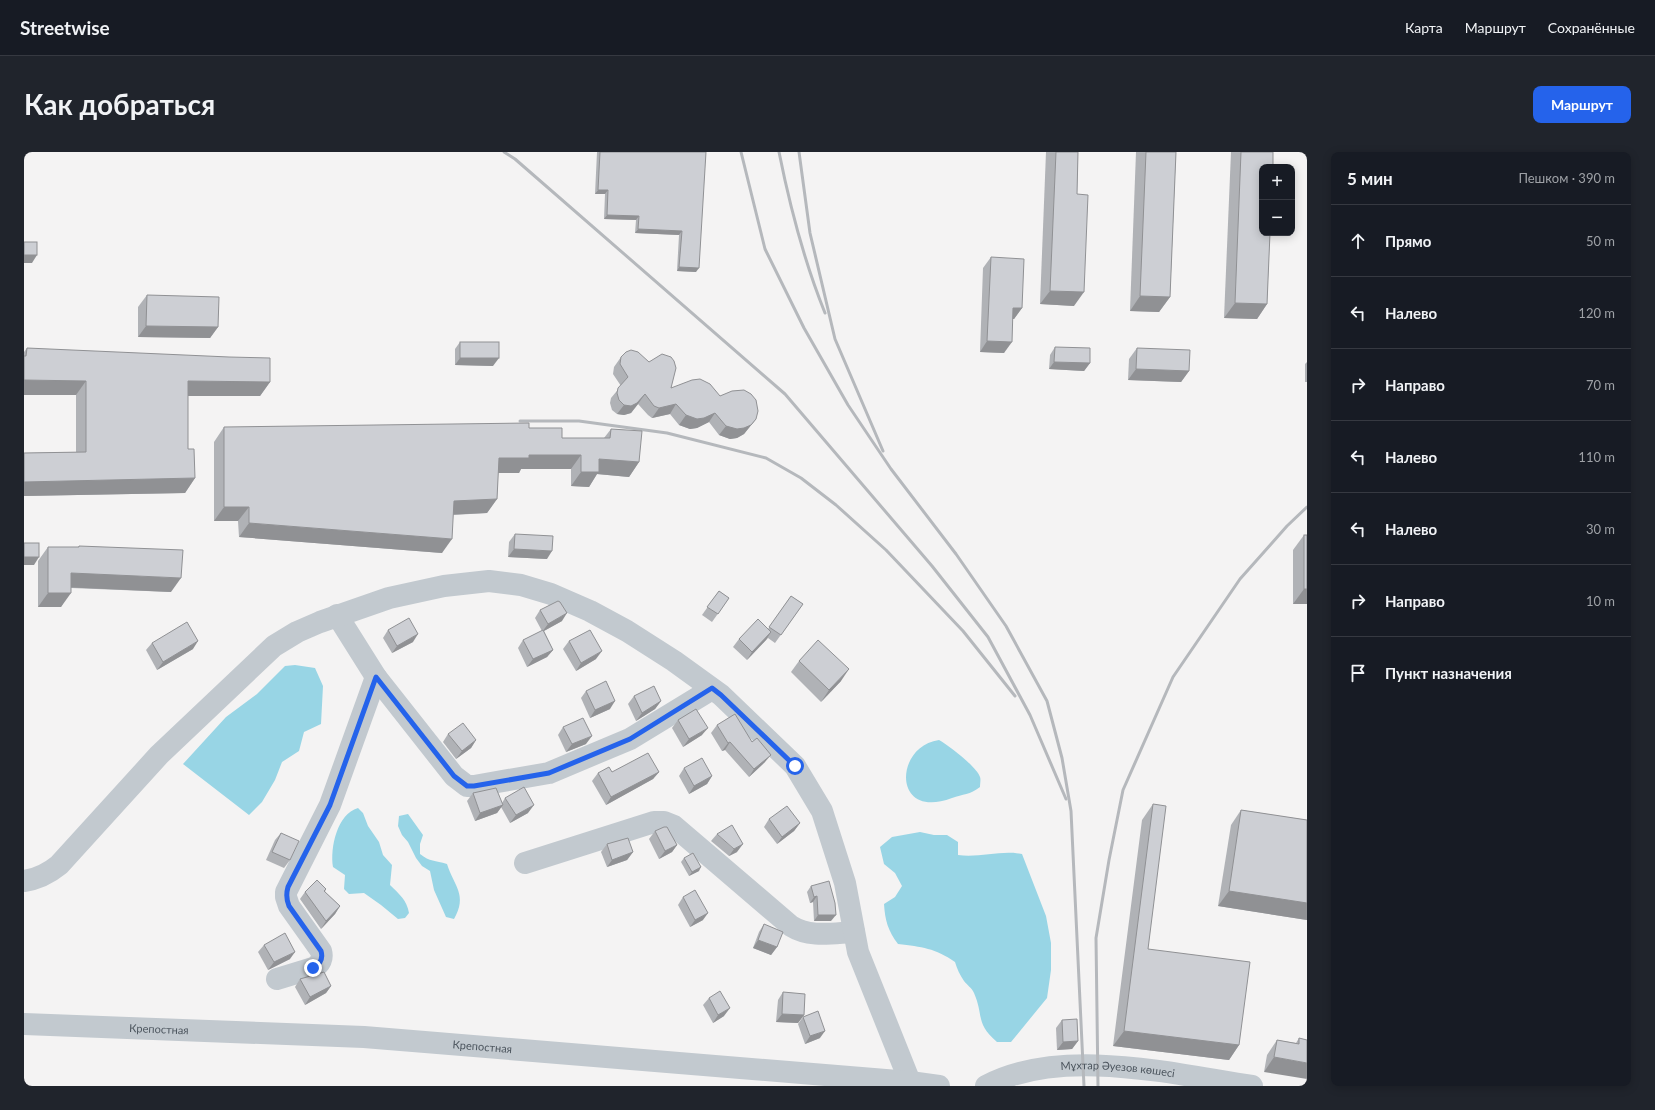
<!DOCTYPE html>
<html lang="ru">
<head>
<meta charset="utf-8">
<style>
  :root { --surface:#171b24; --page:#20242c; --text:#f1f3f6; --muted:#9ea1a6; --line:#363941; --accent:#2563eb }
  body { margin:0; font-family:Lato,sans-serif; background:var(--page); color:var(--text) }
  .controls { position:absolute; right:12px; top:12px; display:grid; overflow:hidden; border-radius:8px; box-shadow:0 2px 10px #0003 }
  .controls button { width:36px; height:36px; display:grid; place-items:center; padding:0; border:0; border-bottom:1px solid var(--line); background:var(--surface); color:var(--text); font:20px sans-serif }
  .stop { position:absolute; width:12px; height:12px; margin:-9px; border:3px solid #2563eb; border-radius:50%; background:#fff }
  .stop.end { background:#2563eb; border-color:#fff; box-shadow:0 1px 4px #0008 }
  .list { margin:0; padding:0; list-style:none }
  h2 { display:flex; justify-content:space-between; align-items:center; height:52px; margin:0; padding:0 16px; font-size:17px }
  h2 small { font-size:13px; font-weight:400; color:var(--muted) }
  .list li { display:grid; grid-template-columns:26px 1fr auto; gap:12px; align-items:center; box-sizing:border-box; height:72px; padding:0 16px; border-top:1px solid var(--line) }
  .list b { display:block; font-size:15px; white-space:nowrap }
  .list em { font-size:13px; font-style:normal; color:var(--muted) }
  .icon { flex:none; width:22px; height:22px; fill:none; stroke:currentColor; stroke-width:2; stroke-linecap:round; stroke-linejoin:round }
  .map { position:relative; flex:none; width:1283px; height:934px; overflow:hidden; border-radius:8px }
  header { display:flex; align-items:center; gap:24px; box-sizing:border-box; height:56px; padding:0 20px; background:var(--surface); border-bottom:1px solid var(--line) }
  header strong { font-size:19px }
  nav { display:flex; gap:22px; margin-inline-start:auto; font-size:14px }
  .intro { display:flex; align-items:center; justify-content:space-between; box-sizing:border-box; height:96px; padding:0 24px }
  h1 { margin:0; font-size:28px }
  .button { padding:10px 18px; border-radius:8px; background:var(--accent); color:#fff; font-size:14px; font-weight:700 }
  main { display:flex; gap:24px; padding:0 24px }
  aside { flex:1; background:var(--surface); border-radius:8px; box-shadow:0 2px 10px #0003 }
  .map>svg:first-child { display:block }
</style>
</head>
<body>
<header>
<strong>Streetwise</strong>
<nav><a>Карта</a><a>Маршрут</a><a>Сохранённые</a></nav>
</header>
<div class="intro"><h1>Как добраться</h1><a class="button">Маршрут</a></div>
<main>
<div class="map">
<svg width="1283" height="934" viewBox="0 0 1283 934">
  <rect width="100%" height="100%" fill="#f4f3f3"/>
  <g fill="#98d5e5">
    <path d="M 271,513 L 291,516 L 299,534 L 297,572 L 280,580 L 275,599 L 258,610 L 251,628 L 238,650 L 225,663 L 159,612 L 202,565 L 233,542 L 261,514 Z"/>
    <path d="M 915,588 C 924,593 953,615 956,625 C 957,627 956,632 956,635 C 946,643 939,642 928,646 C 868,669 870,594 915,588 Z"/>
    <path d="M 334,656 L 339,661 L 344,674 L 355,690 L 359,703 L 368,713 L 366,733 C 375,742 383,748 385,761 L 381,766 L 374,767 L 357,753 L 340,741 L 325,742 L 320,737 L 321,723 L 309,715 C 306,696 313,662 334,656 Z"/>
    <path d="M 384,662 L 399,683 L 396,692 L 396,702 C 406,710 411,708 423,712 C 430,734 444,743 430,767 L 422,765 L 410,738 L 406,719 L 398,714 L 392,706 L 384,690 L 378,683 L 374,674 L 375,664 Z"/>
    <path d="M 896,680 L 910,683 L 923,683 L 934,690 L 934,703 C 955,706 977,698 998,702 L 1022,764 L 1027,791 L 1027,818 L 1023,846 L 987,890 L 973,890 C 951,871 960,864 950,841 C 948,836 943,833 940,829 C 936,823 933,817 931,810 C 911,796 898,795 874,792 C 864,779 861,768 860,752 L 871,745 L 878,734 L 871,721 L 860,712 L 856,695 L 868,685 Z"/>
  </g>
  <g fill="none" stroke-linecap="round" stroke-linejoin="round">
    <g stroke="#c2c9cf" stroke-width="22">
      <path d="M 313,463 L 352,525 L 430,624 L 443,634 L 450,634 L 525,621 L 606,587 L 688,537"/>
      <path d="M 501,711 L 630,670 L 640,670 L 650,674 L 767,774 C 786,786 809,781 830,780"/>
      <path d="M 0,729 C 14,727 24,722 35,713 L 135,603 L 250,494 L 273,480 L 296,470 L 365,446 L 420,434 L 465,429 L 497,433 L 527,442 L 566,459 L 603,479 L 650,509 L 697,543 L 771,614 L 798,659 L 821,731 L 834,800 L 886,930"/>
      <path d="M 253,827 L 289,816 C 297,812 299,806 297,799 L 265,754 L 262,745 L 262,740 L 306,653 L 352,525"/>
      <path id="s1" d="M 0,872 L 340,885 L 886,930 L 915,934"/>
      <path id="s2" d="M 962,934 C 1037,894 1148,922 1228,934"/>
    </g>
    <g stroke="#b5b8bc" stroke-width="3">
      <path d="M 480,0 L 491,7 L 761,242 L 908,414 L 964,485 L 1006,563 L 1042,647"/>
      <path d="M 717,0 L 741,97 L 780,176 L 824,253 L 867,317 L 932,402 L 982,474 L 1023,549 L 1038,606 L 1047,659 L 1060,934"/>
      <path d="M 755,0 C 766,55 780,109 801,161"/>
      <path d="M 775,0 L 786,81 L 811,187 L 859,299"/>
      <path d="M 496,269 L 555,269 L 643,281 L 742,306 L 777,326 L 812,353 L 862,398 L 939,479 L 991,544"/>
      <path d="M 1074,934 L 1072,786 L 1085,708 L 1099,638 L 1149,525 L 1216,427 L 1263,374 L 1283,355"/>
    </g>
  </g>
  <g fill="#b0b2b6">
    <path d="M 573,0 L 682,0 L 672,120 L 653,119 L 655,83 L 611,81 L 612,68 L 580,67 L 581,42 L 571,42 Z"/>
    <path d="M 1022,0 L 1054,0 L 1053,42 L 1050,154 L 1016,152 Z"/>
    <path d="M 1112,0 L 1152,0 L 1146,145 L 1135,160 L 1106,159 Z"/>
    <path d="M 1207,0 L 1249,0 L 1243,152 L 1233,167 L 1200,166 Z"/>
    <path d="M 967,105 L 998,156 L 990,167 L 988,167 L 980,201 L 956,200 L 959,116 Z"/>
    <path d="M 123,143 L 194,175 L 186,186 L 114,185 L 114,155 Z"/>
    <path d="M 436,190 L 469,214 L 431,213 L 431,197 Z"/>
    <path d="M 1031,195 L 1066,211 L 1060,219 L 1025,217 L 1026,203 Z"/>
    <path d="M 3,196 L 246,230 L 236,244 L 164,244 L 164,297 L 171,326 L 161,341 L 0,344 L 0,301 L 52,300 L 52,243 L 0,243 L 0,200 Z"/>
    <path d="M 1113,196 L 1165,219 L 1157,230 L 1104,228 L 1105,207 Z"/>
    <path d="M 597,205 L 647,236 L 696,244 L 732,267 L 720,282 L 713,286 L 706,287 L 695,283 L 685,270 L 673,276 L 666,277 L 655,273 L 646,262 L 628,266 L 624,263 L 614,252 L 607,261 L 600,263 L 593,262 L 588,258 L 586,251 L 587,246 L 597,234 L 589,222 L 590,215 Z"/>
    <path d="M 1283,210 L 1283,230 L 1281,230 L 1281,212 Z"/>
    <path d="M 200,275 L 505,276 L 538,286 L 580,286 L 587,277 L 615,310 L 605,325 L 573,322 L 565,335 L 547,334 L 547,317 L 497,317 L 495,321 L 474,321 L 473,347 L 463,361 L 429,363 L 418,401 L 215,385 L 214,369 L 190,369 L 190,290 Z"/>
    <path d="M 491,382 L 523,407 L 484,405 L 485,390 Z"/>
    <path d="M 1280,383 L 1283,452 L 1269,452 L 1269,398 Z"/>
    <path d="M 55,394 L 147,440 L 47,436 L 37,455 L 14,455 L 14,409 L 24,395 L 54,395 Z"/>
    <path d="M 695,439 L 705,446 L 688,470 L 678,463 Z"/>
    <path d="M 767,444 L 779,452 L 751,491 L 744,486 L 723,508 L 709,495 L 715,487 L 744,477 Z"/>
    <path d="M 516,458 L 538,469 L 520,479 L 529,498 L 523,505 L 503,515 L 494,496 L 499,488 L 518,479 L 511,466 Z"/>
    <path d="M 364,478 L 389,490 L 368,501 L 359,486 Z"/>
    <path d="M 545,489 L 572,507 L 552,519 L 539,497 Z"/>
    <path d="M 128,491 L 169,497 L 133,518 L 122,498 Z"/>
    <path d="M 775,509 L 817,529 L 797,550 L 767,520 Z"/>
    <path d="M 562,539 L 586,557 L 566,566 L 557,546 Z"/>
    <path d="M 610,544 L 637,549 L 631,557 L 612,569 L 604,552 Z"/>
    <path d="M 654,568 L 678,583 L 659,595 L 648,576 Z"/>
    <path d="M 693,573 L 728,590 L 741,610 L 725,625 L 701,598 L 698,599 L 687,581 Z"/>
    <path d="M 539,575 L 562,592 L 542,600 L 534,583 Z"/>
    <path d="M 424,582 L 452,588 L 447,596 L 432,607 L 419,590 Z"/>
    <path d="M 660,616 L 688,624 L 683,632 L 665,642 L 655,624 Z"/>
    <path d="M 588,620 L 635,620 L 629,627 L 582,653 L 568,629 L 574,621 Z"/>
    <path d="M 449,641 L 478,651 L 481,646 L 504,661 L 486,671 L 477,655 L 473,661 L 451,669 L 443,649 Z"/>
    <path d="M 1129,652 L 1124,797 L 1215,893 L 1205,908 L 1089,894 L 1118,668 Z"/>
    <path d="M 1217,658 L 1283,668 L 1283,768 L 1194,754 L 1207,673 Z"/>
    <path d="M 745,667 L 776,671 L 770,679 L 753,692 L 740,675 Z"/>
    <path d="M 631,679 L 653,693 L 648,700 L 635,707 L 625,687 Z"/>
    <path d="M 257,681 L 266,708 L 260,716 L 242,708 L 251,688 Z"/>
    <path d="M 693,682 L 713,700 L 705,704 L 687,689 Z"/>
    <path d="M 583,692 L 609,700 L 603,708 L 583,715 L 577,700 Z"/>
    <path d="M 660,706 L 675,719 L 665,724 L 657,710 Z"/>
    <path d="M 787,734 L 807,769 L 790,769 L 789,750 L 786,751 L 783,740 Z"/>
    <path d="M 302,737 L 301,740 L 316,754 L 311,762 L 297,777 L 276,747 L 281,740 Z"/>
    <path d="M 659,745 L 679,768 L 666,775 L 654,753 Z"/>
    <path d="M 740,772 L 753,795 L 747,803 L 729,796 L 735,780 Z"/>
    <path d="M 240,793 L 266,807 L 244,818 L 234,800 Z"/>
    <path d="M 276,827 L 307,834 L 302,841 L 281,853 L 271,835 Z"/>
    <path d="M 759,840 L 780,863 L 774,871 L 752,870 L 754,848 Z"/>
    <path d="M 685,846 L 700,864 L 689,871 L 679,853 Z"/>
    <path d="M 779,865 L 796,886 L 781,892 L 774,872 Z"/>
    <path d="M 1038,868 L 1054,889 L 1048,897 L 1033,898 L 1032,876 Z"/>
    <path d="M 1275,886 L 1283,888 L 1240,920 L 1243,903 L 1253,888 L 1272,891 Z"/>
  </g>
  <g fill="#909194">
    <path d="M 574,38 L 584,38 L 581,42 L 571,42 Z"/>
    <path d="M 583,63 L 615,64 L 612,68 L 580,67 Z"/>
    <path d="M 614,77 L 658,79 L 655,83 L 611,81 Z"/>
    <path d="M 0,103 L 13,103 L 8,111 L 0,111 Z"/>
    <path d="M 655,115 L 675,116 L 672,120 L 653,119 Z"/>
    <path d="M 1026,139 L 1060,140 L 1050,154 L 1016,152 Z"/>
    <path d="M 1116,144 L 1146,145 L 1135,160 L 1106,159 Z"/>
    <path d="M 1211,151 L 1243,152 L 1233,167 L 1200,166 Z"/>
    <path d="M 989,156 L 998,156 L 990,167 L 981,166 Z"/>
    <path d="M 122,174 L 194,175 L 186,186 L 114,185 Z"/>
    <path d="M 963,189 L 988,190 L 980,201 L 956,200 Z"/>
    <path d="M 436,206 L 475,206 L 469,214 L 431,213 Z"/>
    <path d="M 1030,210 L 1066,211 L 1060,219 L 1025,217 Z"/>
    <path d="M 1112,217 L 1165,219 L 1157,230 L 1104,228 Z"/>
    <path d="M 0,228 L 62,229 L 52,243 L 0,243 Z"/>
    <path d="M 164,229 L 246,230 L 236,244 L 154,244 Z"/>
    <path d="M 621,242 L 614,252 L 607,261 L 600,263 L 593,262 L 600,253 Z"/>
    <path d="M 652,252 L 646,262 L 628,266 L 635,256 Z"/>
    <path d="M 691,261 L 685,270 L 673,276 L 666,277 L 655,273 L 662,263 Z"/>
    <path d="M 732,267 L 720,282 L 713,286 L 706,287 L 695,283 L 702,274 Z"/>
    <path d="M 505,303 L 557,303 L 547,317 L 497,317 L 495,321 L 465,321 L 475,306 Z"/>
    <path d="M 575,307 L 615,310 L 605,325 L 573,322 L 565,335 L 547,334 L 557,320 Z"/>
    <path d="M 171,326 L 161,341 L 0,344 L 0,330 Z"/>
    <path d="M 473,347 L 463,361 L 420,363 L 430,349 Z"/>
    <path d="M 200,355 L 225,355 L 214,369 L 190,369 Z"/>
    <path d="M 225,371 L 428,387 L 418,401 L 215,385 Z"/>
    <path d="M 490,397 L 528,399 L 523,407 L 484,405 Z"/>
    <path d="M 0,405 L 15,405 L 10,413 L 0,413 Z"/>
    <path d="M 47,421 L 157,426 L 147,440 L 37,435 Z"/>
    <path d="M 1280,437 L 1283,437 L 1283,452 L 1269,452 Z"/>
    <path d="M 24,441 L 47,441 L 37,455 L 14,455 Z"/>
    <path d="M 543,461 L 538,469 L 518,480 L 524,472 Z"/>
    <path d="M 747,480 L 742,488 L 723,508 L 728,500 Z"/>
    <path d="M 394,482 L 389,490 L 368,501 L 373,494 Z"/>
    <path d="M 174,489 L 169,497 L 133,518 L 139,510 Z"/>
    <path d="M 529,498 L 523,505 L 503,515 L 509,507 Z"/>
    <path d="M 578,499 L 572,507 L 552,519 L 557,511 Z"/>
    <path d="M 825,517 L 817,529 L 797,550 L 805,538 Z"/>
    <path d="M 591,549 L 586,557 L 566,566 L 571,558 Z"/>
    <path d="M 637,549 L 631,557 L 612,569 L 618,561 Z"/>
    <path d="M 684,576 L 678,583 L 659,595 L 665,587 Z"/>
    <path d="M 568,584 L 562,592 L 542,600 L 548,592 Z"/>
    <path d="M 452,588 L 447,596 L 432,607 L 438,599 Z"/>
    <path d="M 706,590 L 701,598 L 698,599 L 704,591 Z"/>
    <path d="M 747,603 L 741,610 L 725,625 L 730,617 Z"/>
    <path d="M 635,620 L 629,627 L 582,653 L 587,645 Z"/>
    <path d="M 688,624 L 683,632 L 665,642 L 670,634 Z"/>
    <path d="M 479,653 L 473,661 L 451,669 L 456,661 Z"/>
    <path d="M 510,653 L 504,661 L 486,671 L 492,663 Z"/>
    <path d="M 776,671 L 770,679 L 753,692 L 758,685 Z"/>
    <path d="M 719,692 L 713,700 L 705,704 L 710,697 Z"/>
    <path d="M 653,693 L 648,700 L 635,707 L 641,699 Z"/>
    <path d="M 609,700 L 603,708 L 583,715 L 588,708 Z"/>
    <path d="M 677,715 L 675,719 L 665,724 L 668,720 Z"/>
    <path d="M 1205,739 L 1283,751 L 1283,768 L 1194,754 Z"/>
    <path d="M 793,744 L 789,750 L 786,751 L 790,745 Z"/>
    <path d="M 316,754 L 311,762 L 297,777 L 302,769 Z"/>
    <path d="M 684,761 L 679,768 L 666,775 L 671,768 Z"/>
    <path d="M 794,763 L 812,763 L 807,769 L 790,769 Z"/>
    <path d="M 734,788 L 753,795 L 747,803 L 729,796 Z"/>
    <path d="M 271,800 L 266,807 L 244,818 L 250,810 Z"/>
    <path d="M 307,834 L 302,841 L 281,853 L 286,845 Z"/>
    <path d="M 706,856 L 700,864 L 689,871 L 694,863 Z"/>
    <path d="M 758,862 L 780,863 L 774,871 L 752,870 Z"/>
    <path d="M 801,879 L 796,886 L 781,892 L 786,884 Z"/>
    <path d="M 1100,879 L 1215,893 L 1205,908 L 1089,894 Z"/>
    <path d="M 1054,889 L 1048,897 L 1033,898 L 1039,890 Z"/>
    <path d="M 1250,905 L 1283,911 L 1283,927 L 1240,920 Z"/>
  </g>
  <g fill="#cdcfd4" stroke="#909194">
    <path d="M 576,0 L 682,0 L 675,116 L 655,115 L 658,79 L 614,77 L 615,64 L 583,63 L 584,38 L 574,38 Z"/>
    <path d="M 1032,0 L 1054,0 L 1053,42 L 1064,43 L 1060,140 L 1026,139 Z"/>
    <path d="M 1122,0 L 1152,0 L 1146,145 L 1116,144 Z"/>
    <path d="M 1217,0 L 1249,0 L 1249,15 L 1238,15 L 1238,81 L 1246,81 L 1243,152 L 1211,151 Z"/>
    <rect x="0" y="90" width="13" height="13"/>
    <path d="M 967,105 L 1000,107 L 998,156 L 989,156 L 988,190 L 963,189 Z"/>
    <path d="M 123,143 L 195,145 L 194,175 L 122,174 Z"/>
    <rect x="436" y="190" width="39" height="16"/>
    <path d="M 1031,195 L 1066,196 L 1066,211 L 1030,210 Z"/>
    <path d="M 3,196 L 205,205 L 246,206 L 246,230 L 164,229 L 164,297 L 170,297 L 171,326 L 0,330 L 0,301 L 62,300 L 62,229 L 0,228 L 0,204 L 2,204 Z"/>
    <path d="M 1113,196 L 1166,198 L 1165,219 L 1112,217 Z"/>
    <path d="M 607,198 L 614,200 L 625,210 L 638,202 L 647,205 L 650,209 L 652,216 L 647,236 L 668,228 L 676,227 L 686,232 L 696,244 L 708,239 L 720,238 L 727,242 L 732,248 L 734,259 L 732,267 L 727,273 L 720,276 L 713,277 L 702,274 L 691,261 L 680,266 L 673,267 L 662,263 L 652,252 L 635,256 L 630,254 L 621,242 L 613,251 L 607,254 L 600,253 L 595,248 L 593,241 L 594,236 L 604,225 L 596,212 L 597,205 L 602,200 Z"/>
    <path d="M 505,271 L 505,276 L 538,276 L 538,286 L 586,286 L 587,277 L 618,279 L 615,310 L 575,307 L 575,320 L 557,320 L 557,303 L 505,303 L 505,306 L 475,306 L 473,347 L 430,349 L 428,387 L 225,371 L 225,355 L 200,355 L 200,275 Z"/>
    <path d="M 491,382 L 529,384 L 528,399 L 490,397 Z"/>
    <rect x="1280" y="383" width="3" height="54"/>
    <rect x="0" y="391" width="15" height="14"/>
    <path d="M 55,394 L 159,398 L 157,426 L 47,421 L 47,441 L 24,441 L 24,395 L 55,395 Z"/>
    <path d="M 695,439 L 705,446 L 694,462 L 683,455 Z"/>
    <path d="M 767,444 L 779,452 L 757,483 L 745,475 Z"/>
    <path d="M 534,449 L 536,450 L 543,461 L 524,472 L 516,458 Z"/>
    <path d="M 385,466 L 394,482 L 373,494 L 364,478 Z"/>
    <path d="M 734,467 L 747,480 L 728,500 L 715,487 Z"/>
    <path d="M 163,470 L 174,489 L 139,510 L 128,491 Z"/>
    <path d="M 519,478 L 529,498 L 509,507 L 499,488 Z"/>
    <path d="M 566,478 L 578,499 L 557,511 L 545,489 Z"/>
    <path d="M 794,488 L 825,517 L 805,538 L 775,509 Z"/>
    <path d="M 582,529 L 591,549 L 571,558 L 562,539 Z"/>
    <path d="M 630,534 L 637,549 L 618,561 L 610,544 Z"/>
    <path d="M 672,557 L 684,576 L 665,587 L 654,568 Z"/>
    <path d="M 711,562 L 728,590 L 733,586 L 747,603 L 730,617 L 706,590 L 704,591 L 693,573 Z"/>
    <path d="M 559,566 L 568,584 L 548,592 L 539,575 Z"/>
    <path d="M 439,571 L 452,588 L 438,599 L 424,582 Z"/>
    <path d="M 624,601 L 635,620 L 587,645 L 574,621 L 585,615 L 588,620 Z"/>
    <path d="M 678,606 L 688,624 L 670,634 L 660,616 Z"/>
    <path d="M 500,635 L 510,653 L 492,663 L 481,646 Z"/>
    <path d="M 472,636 L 479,653 L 456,661 L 449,641 Z"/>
    <path d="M 1129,652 L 1142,654 L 1124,797 L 1226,810 L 1215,893 L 1100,879 Z"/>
    <path d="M 763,654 L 776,671 L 758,685 L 745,667 Z"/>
    <path d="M 1217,658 L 1283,668 L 1283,751 L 1205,739 Z"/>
    <path d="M 708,673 L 719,692 L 710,697 L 693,682 Z"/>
    <path d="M 640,675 L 643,675 L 653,693 L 641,699 L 631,679 Z"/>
    <path d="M 257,681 L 275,689 L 266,708 L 248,700 Z"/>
    <path d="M 604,686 L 609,700 L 588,708 L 583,692 Z"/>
    <path d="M 669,701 L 677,715 L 668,720 L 660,706 Z"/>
    <path d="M 293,728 L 302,737 L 300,739 L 316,754 L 302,769 L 281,740 Z"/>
    <path d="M 805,729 L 811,751 L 812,763 L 794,763 L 793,744 L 790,745 L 787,734 Z"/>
    <path d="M 671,738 L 684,761 L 671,768 L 659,745 Z"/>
    <path d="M 740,772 L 759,780 L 753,795 L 734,788 Z"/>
    <path d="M 261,781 L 271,800 L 250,810 L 240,793 Z"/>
    <path d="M 300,820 L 307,834 L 286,845 L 276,827 Z"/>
    <path d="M 696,839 L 706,856 L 694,863 L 685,846 Z"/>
    <path d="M 759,840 L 781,842 L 780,863 L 758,862 Z"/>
    <path d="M 794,859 L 801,879 L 786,884 L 779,865 Z"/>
    <path d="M 1053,867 L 1054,889 L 1039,890 L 1038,868 Z"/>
    <path d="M 1275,886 L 1283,888 L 1283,911 L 1250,905 L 1253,888 L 1275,892 Z"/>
  </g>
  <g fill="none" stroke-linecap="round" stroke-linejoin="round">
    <path stroke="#2563eb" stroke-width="5" d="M 289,816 C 297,812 299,806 297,799 L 265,754 C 262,747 262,742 264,735 L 306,653 L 352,525 L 430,624 L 443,634 L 450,634 L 525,621 L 606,587 L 688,536 L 697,543 L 771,614"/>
  </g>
  <g text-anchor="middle" stroke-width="3" stroke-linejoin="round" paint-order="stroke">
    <g font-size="11" fill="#4c555e" stroke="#fff">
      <text dy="4" stroke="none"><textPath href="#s1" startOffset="135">Крепостная</textPath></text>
      <text dy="4" stroke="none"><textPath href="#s1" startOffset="459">Крепостная</textPath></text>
      <text dy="4" stroke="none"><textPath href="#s2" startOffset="135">Мұхтар Әуезов көшесі</textPath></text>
    </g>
  </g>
</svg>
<div class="controls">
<button>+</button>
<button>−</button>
</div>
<div class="stop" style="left:771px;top:614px"></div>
<div class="stop end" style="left:289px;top:816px"></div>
</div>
<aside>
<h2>5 мин<small>Пешком · 390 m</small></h2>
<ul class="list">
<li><svg class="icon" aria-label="ahead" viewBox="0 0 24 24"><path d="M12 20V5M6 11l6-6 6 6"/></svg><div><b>Прямо</b></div><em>50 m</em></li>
<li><svg class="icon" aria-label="left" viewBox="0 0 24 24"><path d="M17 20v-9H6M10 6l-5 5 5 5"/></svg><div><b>Налево</b></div><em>120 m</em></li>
<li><svg class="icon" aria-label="right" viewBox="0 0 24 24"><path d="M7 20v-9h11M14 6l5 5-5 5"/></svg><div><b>Направо</b></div><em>70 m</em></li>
<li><svg class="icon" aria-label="left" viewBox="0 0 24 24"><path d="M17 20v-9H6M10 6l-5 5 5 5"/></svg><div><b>Налево</b></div><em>110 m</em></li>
<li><svg class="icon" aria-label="left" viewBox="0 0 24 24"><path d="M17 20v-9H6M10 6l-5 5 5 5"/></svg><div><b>Налево</b></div><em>30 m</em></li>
<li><svg class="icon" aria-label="right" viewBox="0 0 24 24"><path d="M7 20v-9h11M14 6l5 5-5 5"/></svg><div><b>Направо</b></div><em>10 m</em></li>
<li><svg class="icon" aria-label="arrive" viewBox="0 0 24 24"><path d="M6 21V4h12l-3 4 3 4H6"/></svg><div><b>Пункт назначения</b></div></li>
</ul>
</aside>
</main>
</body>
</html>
